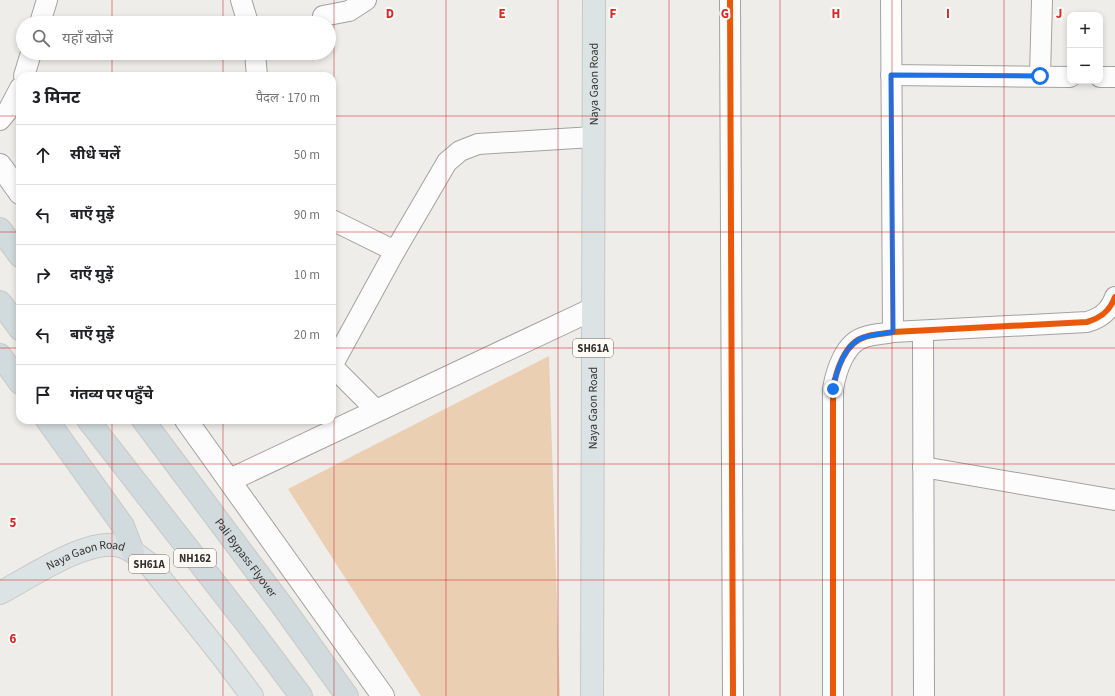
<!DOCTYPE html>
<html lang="hi">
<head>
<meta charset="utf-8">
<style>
  :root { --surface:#fff; --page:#f2f2f2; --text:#202124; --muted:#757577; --line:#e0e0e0 }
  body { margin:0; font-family:"Source Sans 3","Noto Sans Devanagari",sans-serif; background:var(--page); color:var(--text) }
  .controls { position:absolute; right:12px; top:12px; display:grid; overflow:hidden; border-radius:8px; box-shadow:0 2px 6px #0003 }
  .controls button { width:36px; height:36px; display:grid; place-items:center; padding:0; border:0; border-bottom:1px solid var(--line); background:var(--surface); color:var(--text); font:20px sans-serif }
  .stop { position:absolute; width:12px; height:12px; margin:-9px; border:3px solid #1a73e8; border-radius:50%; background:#fff }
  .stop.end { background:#1a73e8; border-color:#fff; box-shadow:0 1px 4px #0008 }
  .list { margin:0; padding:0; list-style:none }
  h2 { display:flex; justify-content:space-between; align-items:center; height:52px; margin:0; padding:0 16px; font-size:17px }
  h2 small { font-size:13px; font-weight:400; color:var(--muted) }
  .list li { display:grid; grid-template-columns:26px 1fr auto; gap:12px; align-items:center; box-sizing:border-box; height:60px; padding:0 16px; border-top:1px solid var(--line) }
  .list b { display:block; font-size:15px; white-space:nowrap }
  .list em { font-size:13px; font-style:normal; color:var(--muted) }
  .icon { flex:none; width:22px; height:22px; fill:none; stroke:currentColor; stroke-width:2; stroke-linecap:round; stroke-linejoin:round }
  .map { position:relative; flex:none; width:1115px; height:696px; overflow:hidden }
  .search { position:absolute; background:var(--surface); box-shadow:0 2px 6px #0003; left:16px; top:16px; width:320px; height:44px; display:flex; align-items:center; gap:10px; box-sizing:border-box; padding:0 14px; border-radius:22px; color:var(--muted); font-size:15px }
  .panel { position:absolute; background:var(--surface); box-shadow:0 2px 6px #0003; left:16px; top:72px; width:320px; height:352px; border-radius:12px }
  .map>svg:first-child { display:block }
</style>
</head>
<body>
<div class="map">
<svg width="1115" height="696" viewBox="0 0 1115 696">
  <rect width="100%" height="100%" fill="#efedea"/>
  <path fill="#eacfb3" d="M 549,356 L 560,696 L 421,696 L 288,489 Z"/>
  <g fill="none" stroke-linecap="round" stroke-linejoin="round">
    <defs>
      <g id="minor">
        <path d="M 241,0 L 248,23"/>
        <path d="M 730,0 L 733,696"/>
        <path d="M 891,0 L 893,332"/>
        <path d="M 323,16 L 349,11 L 366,0"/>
        <path d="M 40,23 L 47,0"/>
        <path d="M 255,53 L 257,76"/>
        <path d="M 891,75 L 1070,77"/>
        <path d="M 24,76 L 31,53"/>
        <path d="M 1040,76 L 1042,0"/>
        <path d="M 1100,77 L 1115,77"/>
        <path d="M 0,120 L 9,109 L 20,88"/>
        <path d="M 332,220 L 395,251"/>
        <path d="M 923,332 L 924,696"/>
        <path d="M 332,366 L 395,251 L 447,162 L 460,151 L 478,144 L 593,137"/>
        <path d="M 332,366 L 377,411"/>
        <path d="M 923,467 L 1115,500"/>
        <path d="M 833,696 L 833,389 C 836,371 845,342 865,337 C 873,334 884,334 893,332 L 1087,322 C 1101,318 1110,311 1115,297"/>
      </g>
      <g id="tertiary">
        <path d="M 0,165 L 20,193"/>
        <path d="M 186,420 L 383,696"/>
        <path d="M 230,480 L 593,309"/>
      </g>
      <g id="primary">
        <path id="s1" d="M 0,593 C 29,578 88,537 120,546 C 131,549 139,556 148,563 L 222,656 L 252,696"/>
        <path id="s2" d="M 592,696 L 594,0"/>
      </g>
      <g id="trunk">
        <path d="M 0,229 L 20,256"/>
        <path d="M 0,302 L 20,329"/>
        <path d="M 0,355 L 20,383"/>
        <path d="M 47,420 L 123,526 L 133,552"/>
        <path d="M 88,420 L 253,632 L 301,696"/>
        <path id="s3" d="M 143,420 L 283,607 L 347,696"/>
      </g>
    </defs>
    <use href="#minor" stroke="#a4a2a0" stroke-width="22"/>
    <use href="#tertiary" stroke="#a4a2a0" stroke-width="24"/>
    <use href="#primary" stroke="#c9c8c6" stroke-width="24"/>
    <use href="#trunk" stroke="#c9c8c6" stroke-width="24"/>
    <use href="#minor" stroke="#fdfcfc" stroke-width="20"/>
    <use href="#tertiary" stroke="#fdfcfc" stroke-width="22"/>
    <use href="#primary" stroke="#dce3e4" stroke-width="22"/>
    <use href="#trunk" stroke="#d1dadc" stroke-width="22"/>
    <defs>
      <g id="cycleway">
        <path d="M 730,0 L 733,696"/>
        <path d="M 833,696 L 833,389 C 836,371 845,342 865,337 C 873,334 884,334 893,332 L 1087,322 C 1101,318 1110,311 1115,297"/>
      </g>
    </defs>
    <use href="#cycleway" stroke="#fffaf6" stroke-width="8"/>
    <use href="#cycleway" stroke="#e8590c" stroke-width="6"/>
  </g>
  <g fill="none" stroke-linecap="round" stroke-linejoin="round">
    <path stroke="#1a73e8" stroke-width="5" d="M 833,389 C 836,371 845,342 865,337 C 873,334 884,334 893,332 L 891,75 L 1040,76"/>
  </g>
  <path fill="none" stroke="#d62828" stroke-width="1" stroke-opacity="0.55" d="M 112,0 L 112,23M 223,0 L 223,23M 334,0 L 334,696M 446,0 L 446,696M 558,0 L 558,696M 669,0 L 669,696M 780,0 L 780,696M 892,0 L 892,696M 1004,0 L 1004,696M 112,53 L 112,76M 223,53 L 223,76M 0,116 L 20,116M 332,116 L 1115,116M 0,232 L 20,232M 332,232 L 1115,232M 0,348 L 20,348M 332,348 L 1115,348M 112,420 L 112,696M 223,420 L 223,696M 0,464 L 1115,464M 0,580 L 1115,580"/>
  <g text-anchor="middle" stroke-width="4" stroke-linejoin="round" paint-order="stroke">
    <g fill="#fffaf6" stroke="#706e6b" stroke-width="1">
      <rect x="573" y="339" width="40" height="18" rx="3"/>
      <rect x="174" y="549" width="42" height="18" rx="3"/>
      <rect x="129" y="555" width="40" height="18" rx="3"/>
    </g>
    <g font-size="11" font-weight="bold" fill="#333230">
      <text x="593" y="352">SH61A</text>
      <text x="195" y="562">NH162</text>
      <text x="149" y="568">SH61A</text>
    </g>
    <g font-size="12" fill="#333230" stroke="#fffaf6">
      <text dy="4" stroke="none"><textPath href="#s2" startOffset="612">Naya Gaon Road</textPath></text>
      <text dy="4" stroke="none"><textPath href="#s2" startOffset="288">Naya Gaon Road</textPath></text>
      <text dy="4" stroke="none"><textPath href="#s3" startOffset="172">Pali Bypass Flyover</textPath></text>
      <text dy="4" stroke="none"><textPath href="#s1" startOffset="95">Naya Gaon Road</textPath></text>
    </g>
  </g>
  <g font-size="13" text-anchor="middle" font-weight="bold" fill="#d62828" stroke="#fffaf6" stroke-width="4" stroke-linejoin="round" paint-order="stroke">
    <text x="390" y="18">D</text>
    <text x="502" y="18">E</text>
    <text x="613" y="18">F</text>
    <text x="725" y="18">G</text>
    <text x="836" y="18">H</text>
    <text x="948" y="18">I</text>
    <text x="1059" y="18">J</text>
    <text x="13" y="527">5</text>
    <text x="13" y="643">6</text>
  </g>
</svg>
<div class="controls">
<button>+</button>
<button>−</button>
</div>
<div class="stop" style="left:1040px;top:76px"></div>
<div class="stop end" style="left:833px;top:389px"></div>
<div class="search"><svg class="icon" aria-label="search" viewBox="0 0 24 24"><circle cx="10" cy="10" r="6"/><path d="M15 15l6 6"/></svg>यहाँ खोजें</div>
<section class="panel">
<h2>3 मिनट<small>पैदल · 170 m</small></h2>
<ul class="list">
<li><svg class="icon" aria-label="ahead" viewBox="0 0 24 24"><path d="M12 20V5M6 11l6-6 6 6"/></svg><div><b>सीधे चलें</b></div><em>50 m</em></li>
<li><svg class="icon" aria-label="left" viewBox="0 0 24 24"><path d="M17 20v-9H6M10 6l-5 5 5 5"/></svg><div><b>बाएँ मुड़ें</b></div><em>90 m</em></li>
<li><svg class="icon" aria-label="right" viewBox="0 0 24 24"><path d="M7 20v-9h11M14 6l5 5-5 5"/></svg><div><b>दाएँ मुड़ें</b></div><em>10 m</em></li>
<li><svg class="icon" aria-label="left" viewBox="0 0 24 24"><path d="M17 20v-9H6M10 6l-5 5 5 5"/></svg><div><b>बाएँ मुड़ें</b></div><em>20 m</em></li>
<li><svg class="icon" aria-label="arrive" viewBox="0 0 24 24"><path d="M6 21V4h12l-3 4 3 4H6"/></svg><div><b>गंतव्य पर पहुँचे</b></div></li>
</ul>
</section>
</div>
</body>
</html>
